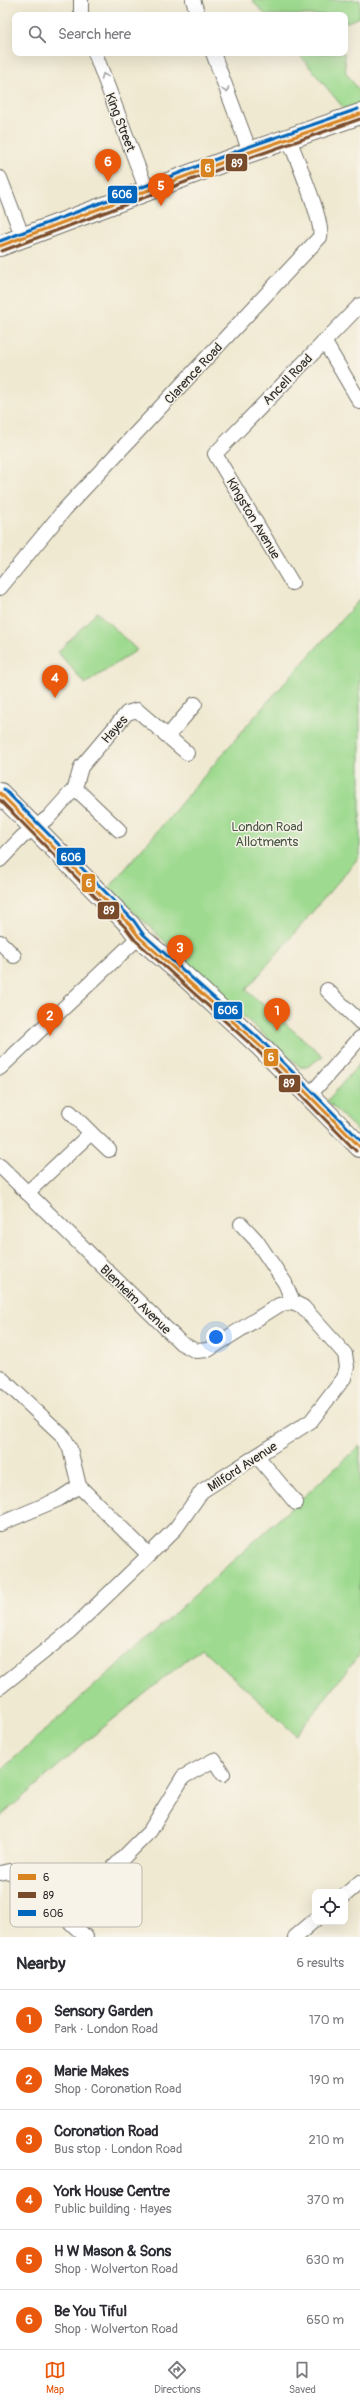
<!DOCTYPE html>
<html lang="en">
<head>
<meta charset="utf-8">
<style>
  :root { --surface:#fff; --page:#f7f7f7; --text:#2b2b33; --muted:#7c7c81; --line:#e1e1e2; --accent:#ea580c }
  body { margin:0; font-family:Pangolin,sans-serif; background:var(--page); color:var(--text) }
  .controls { position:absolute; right:12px; bottom:12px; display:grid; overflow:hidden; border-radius:8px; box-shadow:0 4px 16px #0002 }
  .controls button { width:36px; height:36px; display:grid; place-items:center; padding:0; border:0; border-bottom:1px solid var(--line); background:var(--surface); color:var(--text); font:20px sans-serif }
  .you { position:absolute; left:216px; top:1337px; width:14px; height:14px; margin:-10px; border:3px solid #fff; border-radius:50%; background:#1a73e8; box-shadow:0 0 0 6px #1a73e833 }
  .badge { display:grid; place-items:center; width:26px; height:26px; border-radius:50%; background:var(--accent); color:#fff; font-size:13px; font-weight:700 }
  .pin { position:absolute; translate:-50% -33px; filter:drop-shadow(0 1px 2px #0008) }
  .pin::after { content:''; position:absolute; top:21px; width:14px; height:12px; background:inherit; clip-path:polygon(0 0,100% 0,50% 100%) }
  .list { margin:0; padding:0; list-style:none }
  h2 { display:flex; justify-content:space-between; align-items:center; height:52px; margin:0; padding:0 16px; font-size:17px }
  h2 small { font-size:13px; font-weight:400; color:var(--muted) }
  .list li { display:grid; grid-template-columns:26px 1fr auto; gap:12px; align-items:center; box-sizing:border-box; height:60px; padding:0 16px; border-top:1px solid var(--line) }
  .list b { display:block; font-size:15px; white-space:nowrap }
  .list p { margin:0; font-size:13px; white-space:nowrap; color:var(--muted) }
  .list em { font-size:13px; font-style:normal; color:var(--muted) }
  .icon { flex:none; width:22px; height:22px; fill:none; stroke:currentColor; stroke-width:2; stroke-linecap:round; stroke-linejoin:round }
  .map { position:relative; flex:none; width:360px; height:1937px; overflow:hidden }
  .search { position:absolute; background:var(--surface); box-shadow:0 4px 16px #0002; left:12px; right:12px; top:12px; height:44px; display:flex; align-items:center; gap:10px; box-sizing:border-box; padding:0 14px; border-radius:8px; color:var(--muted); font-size:15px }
  .sheet { height:412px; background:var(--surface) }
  nav { display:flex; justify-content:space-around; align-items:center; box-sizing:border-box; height:56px; border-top:1px solid var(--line); background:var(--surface); font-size:11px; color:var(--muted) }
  nav a { display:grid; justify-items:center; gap:2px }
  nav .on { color:var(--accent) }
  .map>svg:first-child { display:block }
</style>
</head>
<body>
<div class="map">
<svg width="360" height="1937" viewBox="0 0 360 1937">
  <rect width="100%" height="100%" fill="#f7f3e8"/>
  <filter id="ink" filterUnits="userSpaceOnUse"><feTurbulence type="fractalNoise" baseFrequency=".025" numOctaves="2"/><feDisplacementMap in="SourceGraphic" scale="8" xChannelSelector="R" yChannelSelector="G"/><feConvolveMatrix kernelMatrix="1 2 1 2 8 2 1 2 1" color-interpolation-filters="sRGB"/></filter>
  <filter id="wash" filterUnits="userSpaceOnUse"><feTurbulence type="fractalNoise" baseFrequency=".012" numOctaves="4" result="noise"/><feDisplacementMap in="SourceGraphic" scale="16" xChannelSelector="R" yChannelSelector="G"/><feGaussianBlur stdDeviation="0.9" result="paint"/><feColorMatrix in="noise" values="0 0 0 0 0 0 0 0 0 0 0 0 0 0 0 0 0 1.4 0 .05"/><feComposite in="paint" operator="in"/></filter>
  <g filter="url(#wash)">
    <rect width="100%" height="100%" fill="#f0e9d1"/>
    <g fill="#9eda8f" stroke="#64825d">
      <path d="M 252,0 L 360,0 L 360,17 L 345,23 L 345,15 L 265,15 Z"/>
      <path d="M 298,53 L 344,53 L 346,73 L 360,92 L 360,106 L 346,111 Z"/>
      <path d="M 360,599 L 360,856 L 246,990 L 323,1056 L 307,1067 L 300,1067 L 232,1006 L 109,888 L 256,715 Z"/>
      <path d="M 97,612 L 137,650 L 85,684 L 58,652 Z"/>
      <path d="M 360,1063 L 360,1133 L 327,1101 Z"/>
      <path d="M 360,1446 L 360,1654 L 296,1735 L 201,1648 L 89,1739 L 0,1817 L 0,1771 Z"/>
    </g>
  </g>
  <g filter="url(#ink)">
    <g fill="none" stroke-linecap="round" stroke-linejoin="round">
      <defs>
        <g id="street">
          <path d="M 193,0 L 198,15"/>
          <path d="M 81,15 L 81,0"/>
          <path d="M 95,53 L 147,191"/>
          <path d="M 213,53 L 250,152"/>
          <path d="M 0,178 L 23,238"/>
          <path d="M 324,341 L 360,402"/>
          <path d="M 292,583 L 215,454 L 360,305"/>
          <path d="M 0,588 L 65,509 L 320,237 C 324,221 296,158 289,139"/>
          <path d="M 168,736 L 195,704"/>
          <path d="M 75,788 L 119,830"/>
          <path d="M 0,860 L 22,837 L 49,817 L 75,788 L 81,767 L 127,713 L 137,710 L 187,753"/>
          <path d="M 0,942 L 14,956"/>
          <path d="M 327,990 L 360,1022"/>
          <path d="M 0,1068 L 139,937"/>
          <path d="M 309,1096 L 360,1038"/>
          <path d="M 91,1133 L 109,1150"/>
          <path d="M 0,1166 L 181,1343 L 196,1351 L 208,1350 L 279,1305 L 293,1302"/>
          <path d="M 27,1193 L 91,1133 L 70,1112"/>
          <path d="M 0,1377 L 64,1437 L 70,1449 L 79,1486 L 149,1555"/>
          <path d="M 257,1456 L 296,1503"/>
          <path d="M 0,1524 L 59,1499 L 79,1486"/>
          <path d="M 0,1687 L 70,1631 L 149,1555 L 176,1528 L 202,1491 L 311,1421 L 344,1378 L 347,1367 L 345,1354 L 303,1307 L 293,1302 L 285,1283 L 256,1240 L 241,1224"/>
          <path d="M 0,1873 L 9,1871 L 28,1883 L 86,1937"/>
          <path d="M 345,1895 L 360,1882"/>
          <path d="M 63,1918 L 150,1831 L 183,1777 L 214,1760 L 223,1774"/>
          <path d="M 295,1937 L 315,1920"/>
        </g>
        <g id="secondary">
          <path d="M 0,246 L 250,152 L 360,114"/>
          <path d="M 0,793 L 130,925 L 139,937 L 178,970 L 260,1046 L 360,1147"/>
        </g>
      </defs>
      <use href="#street" stroke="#706e65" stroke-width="16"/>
      <use href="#secondary" stroke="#706e65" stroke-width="22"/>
      <use href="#street" stroke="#fff" stroke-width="14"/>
      <use href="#secondary" stroke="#fff" stroke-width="20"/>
      <defs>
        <g id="bus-1">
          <path d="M 0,246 L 250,152 L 360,114"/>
          <path d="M 0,793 L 130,925 L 139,937 L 260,1046 L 360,1147"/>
        </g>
        <g id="bus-2">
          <path d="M 2,251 L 252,157 L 360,119"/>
          <path d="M 0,800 L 126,928 L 135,940 L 257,1050 L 356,1151"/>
        </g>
        <g id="bus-3">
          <path d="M 0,241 L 248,147 L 358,109"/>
          <path d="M 4,789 L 134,921 L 143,934 L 263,1042 L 360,1140"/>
        </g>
      </defs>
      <use href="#bus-1" stroke="#f7f3e8" stroke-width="6"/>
      <use href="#bus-2" stroke="#f7f3e8" stroke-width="6"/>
      <use href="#bus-3" stroke="#f7f3e8" stroke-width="6"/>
      <use href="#bus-1" stroke="#d88421" stroke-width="3"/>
      <use href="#bus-2" stroke="#7a4b2a" stroke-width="3"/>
      <use href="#bus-3" stroke="#0065bd" stroke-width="3"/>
    </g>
    <defs><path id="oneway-chevron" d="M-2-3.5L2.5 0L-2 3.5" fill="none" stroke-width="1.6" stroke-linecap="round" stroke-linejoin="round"/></defs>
    <g stroke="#a0a0a0">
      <use href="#oneway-chevron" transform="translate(104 76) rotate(-111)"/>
      <use href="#oneway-chevron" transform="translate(226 90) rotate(70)"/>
    </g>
  </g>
  <g text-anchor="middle" stroke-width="3" stroke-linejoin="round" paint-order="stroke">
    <g font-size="13" fill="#2b2b2b" stroke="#f7f3e8">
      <text transform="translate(121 122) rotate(69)" y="5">King Street</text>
      <text transform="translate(193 373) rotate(-47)" y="5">Clarence Road</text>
      <text transform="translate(287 379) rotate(-46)" y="5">Ancell Road</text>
      <text transform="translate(254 518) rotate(59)" y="5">Kingston Avenue</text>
      <text transform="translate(114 729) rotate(-49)" y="5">Hayes</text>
      <text transform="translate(136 1299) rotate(44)" y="5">Blenheim Avenue</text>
      <text transform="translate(242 1466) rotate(-33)" y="5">Milford Avenue</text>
    </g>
    <g font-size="13" fill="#485744" stroke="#f7f3e8">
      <text x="267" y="831">London Road<tspan x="267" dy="15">Allotments</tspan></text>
    </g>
  </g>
  <rect x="10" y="1863" width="132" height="64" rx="6" fill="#f7f3e8" stroke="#bab7af" stroke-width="1"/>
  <rect x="18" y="1874" width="18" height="6" fill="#d88421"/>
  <rect x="18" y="1892" width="18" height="6" fill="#7a4b2a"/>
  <rect x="18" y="1910" width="18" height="6" fill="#0065bd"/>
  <g font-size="11" fill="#2b2b2b">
    <text x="43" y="1881">6</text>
    <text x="43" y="1899">89</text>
    <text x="43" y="1917">606</text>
  </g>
  <g stroke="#f7f3e8" stroke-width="1.5">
    <rect x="225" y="153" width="23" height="19" rx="4" fill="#7a4b2a"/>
    <rect x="200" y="158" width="15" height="20" rx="4" fill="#d88421"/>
    <rect x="107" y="185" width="31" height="19" rx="4" fill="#0065bd"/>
    <rect x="56" y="847" width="30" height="19" rx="4" fill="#0065bd"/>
    <rect x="81" y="873" width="15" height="20" rx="4" fill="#d88421"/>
    <rect x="97" y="901" width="23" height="19" rx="4" fill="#7a4b2a"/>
    <rect x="213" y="1001" width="30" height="19" rx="4" fill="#0065bd"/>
    <rect x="263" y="1048" width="16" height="19" rx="4" fill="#d88421"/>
    <rect x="278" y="1074" width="23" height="19" rx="4" fill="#7a4b2a"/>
  </g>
  <g font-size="11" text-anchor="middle" font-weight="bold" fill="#fff">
    <text x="237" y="167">89</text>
    <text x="208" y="172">6</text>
    <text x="122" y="198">606</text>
    <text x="71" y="861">606</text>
    <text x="89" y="887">6</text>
    <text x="109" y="914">89</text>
    <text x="228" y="1014">606</text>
    <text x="271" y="1061">6</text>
    <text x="289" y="1087">89</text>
  </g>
</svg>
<div class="controls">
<button><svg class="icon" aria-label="locate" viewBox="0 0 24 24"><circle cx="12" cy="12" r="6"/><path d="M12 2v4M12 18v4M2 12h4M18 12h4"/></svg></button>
</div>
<div class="you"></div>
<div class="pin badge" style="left:277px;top:1031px">1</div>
<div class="pin badge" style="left:50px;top:1036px">2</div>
<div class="pin badge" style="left:180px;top:968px">3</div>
<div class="pin badge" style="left:55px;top:698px">4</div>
<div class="pin badge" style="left:161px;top:206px">5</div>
<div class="pin badge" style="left:108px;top:182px">6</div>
<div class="search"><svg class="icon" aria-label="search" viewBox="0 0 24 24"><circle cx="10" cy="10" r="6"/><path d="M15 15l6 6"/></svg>Search here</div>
</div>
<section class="sheet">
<h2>Nearby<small>6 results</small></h2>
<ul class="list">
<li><span class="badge">1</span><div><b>Sensory Garden</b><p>Park · London Road</p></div><em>170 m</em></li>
<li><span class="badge">2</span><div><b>Marie Makes</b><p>Shop · Coronation Road</p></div><em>190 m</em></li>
<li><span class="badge">3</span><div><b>Coronation Road</b><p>Bus stop · London Road</p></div><em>210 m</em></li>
<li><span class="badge">4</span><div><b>York House Centre</b><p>Public building · Hayes</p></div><em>370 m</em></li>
<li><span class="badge">5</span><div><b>H W Mason &amp; Sons</b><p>Shop · Wolverton Road</p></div><em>630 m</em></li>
<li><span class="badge">6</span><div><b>Be You Tiful</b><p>Shop · Wolverton Road</p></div><em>650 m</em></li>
</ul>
</section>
<nav>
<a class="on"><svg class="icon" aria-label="map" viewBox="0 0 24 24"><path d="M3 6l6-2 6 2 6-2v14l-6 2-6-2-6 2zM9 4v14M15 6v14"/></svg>Map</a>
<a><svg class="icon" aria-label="directions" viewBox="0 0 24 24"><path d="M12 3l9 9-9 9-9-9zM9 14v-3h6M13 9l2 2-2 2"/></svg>Directions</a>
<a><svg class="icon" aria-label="saved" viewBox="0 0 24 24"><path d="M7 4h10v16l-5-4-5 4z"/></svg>Saved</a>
</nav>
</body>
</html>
